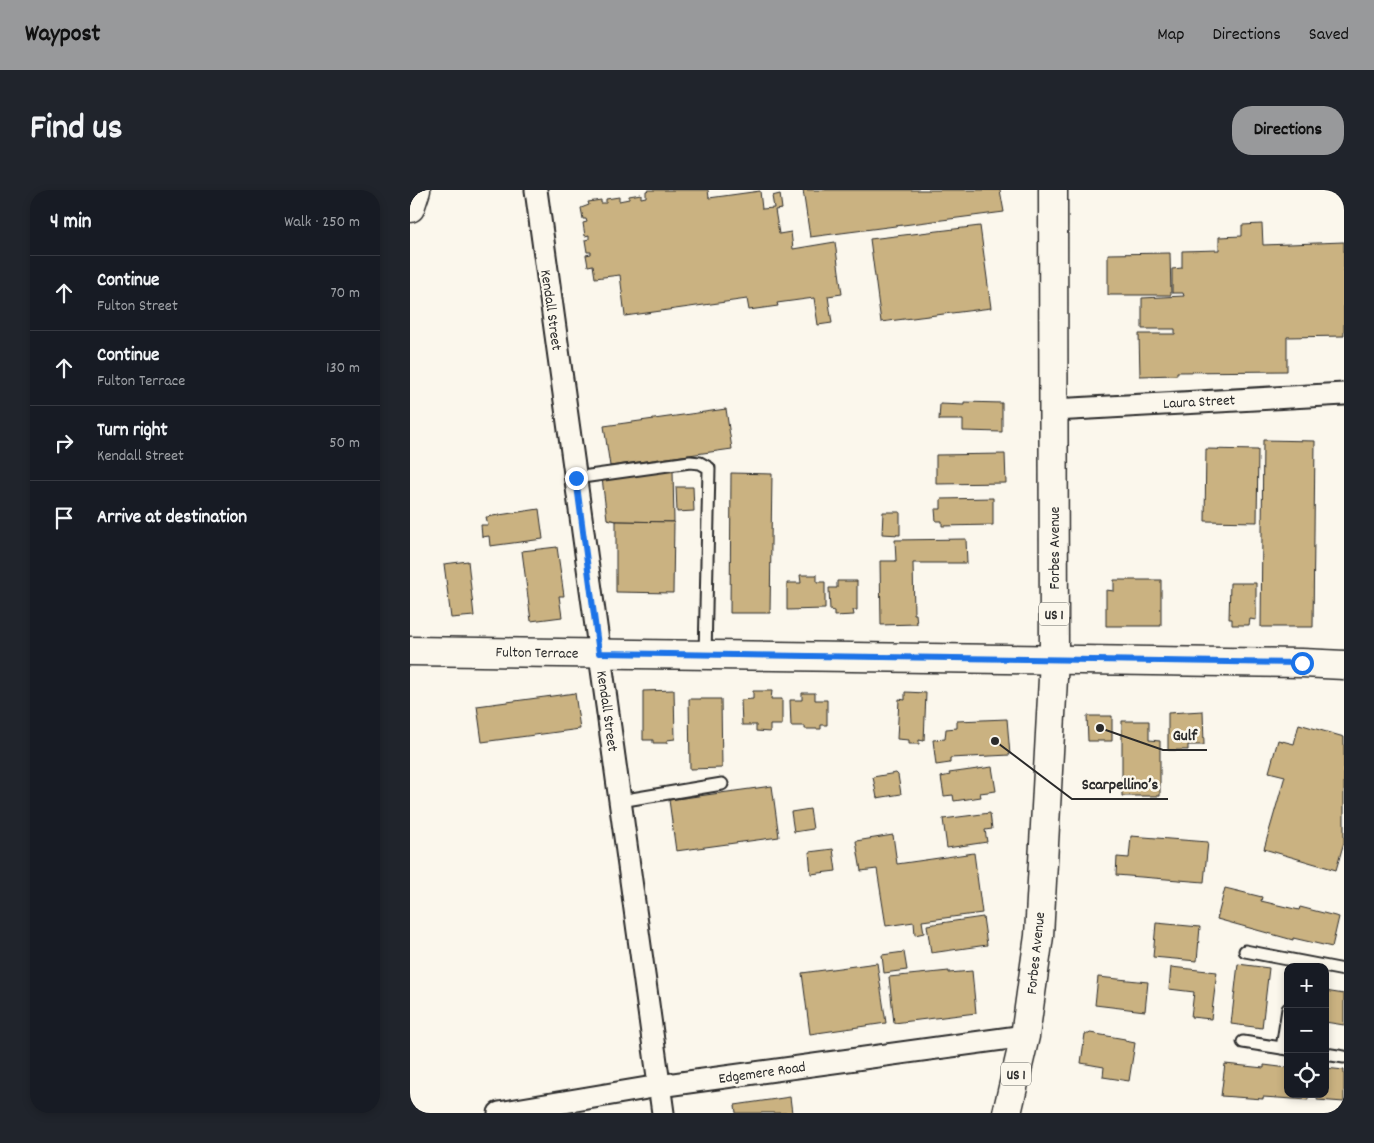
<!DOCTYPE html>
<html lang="en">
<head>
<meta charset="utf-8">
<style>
  :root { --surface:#171b24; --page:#20242c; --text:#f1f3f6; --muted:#9ea1a6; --line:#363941; --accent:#98999b }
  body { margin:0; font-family:Dekko,sans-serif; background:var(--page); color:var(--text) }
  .controls { position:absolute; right:15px; bottom:15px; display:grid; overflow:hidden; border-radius:10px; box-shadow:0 2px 8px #0003 }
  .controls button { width:45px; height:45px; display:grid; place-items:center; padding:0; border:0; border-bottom:1px solid var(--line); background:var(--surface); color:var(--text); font:25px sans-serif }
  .stop { position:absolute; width:15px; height:15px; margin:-11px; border:4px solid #1a73e8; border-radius:50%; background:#fff }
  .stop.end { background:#1a73e8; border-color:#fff; box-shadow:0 1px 5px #0008 }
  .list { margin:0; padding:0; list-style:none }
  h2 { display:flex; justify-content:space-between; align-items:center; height:65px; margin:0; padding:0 20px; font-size:21px }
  h2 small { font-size:16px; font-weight:400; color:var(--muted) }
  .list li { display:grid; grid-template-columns:32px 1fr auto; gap:15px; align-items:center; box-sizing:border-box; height:75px; padding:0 20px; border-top:1px solid var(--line) }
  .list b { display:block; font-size:19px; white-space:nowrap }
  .list p { margin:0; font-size:16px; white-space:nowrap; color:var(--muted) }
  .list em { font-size:16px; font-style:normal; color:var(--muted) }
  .icon { flex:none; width:28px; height:28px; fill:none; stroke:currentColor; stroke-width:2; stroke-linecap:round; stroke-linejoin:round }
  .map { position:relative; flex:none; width:934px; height:923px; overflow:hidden; border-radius:20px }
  header { display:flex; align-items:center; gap:30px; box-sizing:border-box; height:70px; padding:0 25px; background:var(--accent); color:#111 }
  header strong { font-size:24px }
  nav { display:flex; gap:28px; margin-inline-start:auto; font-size:18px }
  .intro { display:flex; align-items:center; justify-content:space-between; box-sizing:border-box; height:120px; padding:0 30px }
  h1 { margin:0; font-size:35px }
  .button { padding:12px 22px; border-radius:20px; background:var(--accent); color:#111; font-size:18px; font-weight:700 }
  main { display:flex; gap:30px; padding:0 30px }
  aside { flex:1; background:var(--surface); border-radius:20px; box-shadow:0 2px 8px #0003 }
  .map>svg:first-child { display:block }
</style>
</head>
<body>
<header>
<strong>Waypost</strong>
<nav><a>Map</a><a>Directions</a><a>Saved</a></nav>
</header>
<div class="intro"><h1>Find us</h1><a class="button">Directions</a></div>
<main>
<aside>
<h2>4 min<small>Walk · 250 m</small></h2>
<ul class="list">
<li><svg class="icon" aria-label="ahead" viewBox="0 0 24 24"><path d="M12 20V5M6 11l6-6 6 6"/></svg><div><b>Continue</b><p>Fulton Street</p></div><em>70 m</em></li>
<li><svg class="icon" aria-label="ahead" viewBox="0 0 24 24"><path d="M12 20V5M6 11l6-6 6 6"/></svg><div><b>Continue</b><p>Fulton Terrace</p></div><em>130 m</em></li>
<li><svg class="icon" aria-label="right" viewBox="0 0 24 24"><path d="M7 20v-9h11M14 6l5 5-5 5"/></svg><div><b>Turn right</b><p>Kendall Street</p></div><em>50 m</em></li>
<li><svg class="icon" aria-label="arrive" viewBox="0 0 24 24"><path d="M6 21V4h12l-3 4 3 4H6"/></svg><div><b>Arrive at destination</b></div></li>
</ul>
</aside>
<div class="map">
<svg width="934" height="923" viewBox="0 0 934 923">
  <rect width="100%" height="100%" fill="#fbf7ec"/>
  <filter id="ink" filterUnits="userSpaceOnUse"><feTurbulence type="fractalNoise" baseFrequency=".02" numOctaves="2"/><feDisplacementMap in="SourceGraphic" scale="10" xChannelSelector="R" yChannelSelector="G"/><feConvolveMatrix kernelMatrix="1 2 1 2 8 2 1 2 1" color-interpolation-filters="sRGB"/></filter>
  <g filter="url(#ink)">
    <g fill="#cab281" stroke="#2b2b2b">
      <path d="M 298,0 L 299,8 L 350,1 L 352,19 L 364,18 L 362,6 L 370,4 L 372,19 L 365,20 L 369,44 L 381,42 L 383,59 L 425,52 L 432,104 L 418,106 L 422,133 L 408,135 L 404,108 L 367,113 L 368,116 L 339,120 L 337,109 L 215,126 L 210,85 L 185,88 L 183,75 L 178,76 L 176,65 L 181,64 L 181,62 L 177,62 L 175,50 L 179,49 L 179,45 L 175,46 L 173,33 L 177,32 L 176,29 L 173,29 L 171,18 L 179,15 L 178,12 L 191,10 L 191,13 L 196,13 L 196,9 L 209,7 L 209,11 L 219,9 L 219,6 L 231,4 L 231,8 L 236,7 L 236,1 L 239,0 Z"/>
      <path d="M 393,0 L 590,0 L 594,22 L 400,47 Z"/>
      <path d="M 852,34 L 853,55 L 934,52 L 934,146 L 877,147 L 877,181 L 767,182 L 767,185 L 730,186 L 729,144 L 765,144 L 765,139 L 732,139 L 732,108 L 774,106 L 773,103 L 762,103 L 762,79 L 772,78 L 772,61 L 809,60 L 809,47 L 832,46 L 832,35 Z"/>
      <path d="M 570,36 L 581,118 L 471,132 L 460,49 Z"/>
      <path d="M 760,63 L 761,105 L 698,105 L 698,64 Z"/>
      <path d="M 554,212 L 592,213 L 592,242 L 553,241 L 553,230 L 529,230 L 530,214 L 554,215 Z"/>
      <path d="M 316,219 L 322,259 L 200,276 L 194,236 Z"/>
      <path d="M 853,250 L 905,251 L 903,437 L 851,437 Z"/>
      <path d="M 796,259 L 848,260 L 847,332 L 795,331 Z"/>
      <path d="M 595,264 L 596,293 L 526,294 L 526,265 Z"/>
      <path d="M 263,280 L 264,332 L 206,331 L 197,329 L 192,288 Z"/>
      <path d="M 321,283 L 362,284 L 360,423 L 320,423 Z"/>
      <path d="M 266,297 L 283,297 L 284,321 L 267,322 Z"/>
      <path d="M 583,308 L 583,335 L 532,336 L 532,331 L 526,331 L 525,319 L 531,319 L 531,309 Z"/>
      <path d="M 129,319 L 133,349 L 80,356 L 79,346 L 72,347 L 71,335 L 78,335 L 76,327 Z"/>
      <path d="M 473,322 L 490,322 L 490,345 L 472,344 Z"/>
      <path d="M 206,331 L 264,332 L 263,403 L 206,402 Z"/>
      <path d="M 556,349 L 557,373 L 503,373 L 504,424 L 506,424 L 507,434 L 471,435 L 470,371 L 486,371 L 485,350 Z"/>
      <path d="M 147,357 L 154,406 L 149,406 L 152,427 L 121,431 L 112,361 Z"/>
      <path d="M 58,371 L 64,426 L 41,428 L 34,374 Z"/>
      <path d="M 390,385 L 407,385 L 407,392 L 415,392 L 415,419 L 377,420 L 377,393 L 391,393 Z"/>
      <path d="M 704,390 L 751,390 L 751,436 L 696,436 L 696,400 L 704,401 Z"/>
      <path d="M 427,391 L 447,391 L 447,420 L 443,420 L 444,425 L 424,426 L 424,421 L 420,420 L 419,398 L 427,398 Z"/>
      <path d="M 820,393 L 846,393 L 846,430 L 840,429 L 839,435 L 822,435 L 822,429 L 819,429 Z"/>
      <path d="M 264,500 L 265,549 L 257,550 L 257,553 L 243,553 L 243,550 L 233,550 L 233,501 Z"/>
      <path d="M 343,501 L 362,501 L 361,509 L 372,509 L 372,535 L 360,535 L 360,542 L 346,541 L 346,535 L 332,535 L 331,510 L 343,509 Z"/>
      <path d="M 495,502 L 516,503 L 514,551 L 509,550 L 509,554 L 499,554 L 499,550 L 487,549 L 489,509 L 495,510 Z"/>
      <path d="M 165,503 L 170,539 L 72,552 L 67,516 Z"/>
      <path d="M 392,503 L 405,503 L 405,510 L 417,510 L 417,535 L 411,535 L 411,539 L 395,539 L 395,536 L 381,536 L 380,510 L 392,510 Z"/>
      <path d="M 279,509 L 311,509 L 312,578 L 280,579 Z"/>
      <path d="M 793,521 L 794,555 L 778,555 L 778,560 L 758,560 L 758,523 Z"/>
      <path d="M 677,526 L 702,526 L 702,551 L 678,551 Z"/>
      <path d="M 597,529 L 600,565 L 540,568 L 540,573 L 526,575 L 523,550 L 535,549 L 536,539 L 547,538 L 547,531 Z"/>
      <path d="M 712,531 L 739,531 L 739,550 L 750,551 L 750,606 L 712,606 Z"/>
      <path d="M 889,534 L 934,547 L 934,652 L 926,680 L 854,659 L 875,586 L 859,582 L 868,550 L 884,554 Z"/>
      <path d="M 582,577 L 586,601 L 570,603 L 571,607 L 544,611 L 543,605 L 534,606 L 531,587 L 540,585 L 539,583 Z"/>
      <path d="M 486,583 L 488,585 L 491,604 L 467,608 L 463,587 Z"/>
      <path d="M 362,596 L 369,647 L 266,661 L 259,610 Z"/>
      <path d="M 400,619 L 403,639 L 384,642 L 381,622 Z"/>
      <path d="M 580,623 L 582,639 L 575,640 L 577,652 L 537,658 L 533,629 Z"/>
      <path d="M 483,645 L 487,674 L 564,663 L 572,723 L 512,731 L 514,743 L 505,745 L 504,732 L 476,736 L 467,679 L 451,681 L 446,651 Z"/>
      <path d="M 721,646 L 798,652 L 794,692 L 706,685 L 707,667 L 719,668 Z"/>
      <path d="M 423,659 L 426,681 L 401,684 L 399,662 Z"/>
      <path d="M 815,698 L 852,707 L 851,711 L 889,720 L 890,717 L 929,727 L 922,757 L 883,748 L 883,750 L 807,729 Z"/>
      <path d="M 573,727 L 577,755 L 521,763 L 517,735 Z"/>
      <path d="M 746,733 L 790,737 L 787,771 L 743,767 Z"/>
      <path d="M 494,762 L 497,780 L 474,783 L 472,765 Z"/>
      <path d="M 467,773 L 476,833 L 400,844 L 392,783 Z"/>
      <path d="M 828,774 L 859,778 L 852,838 L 821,834 Z"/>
      <path d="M 761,777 L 807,782 L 801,829 L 781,827 L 784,802 L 759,799 Z"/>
      <path d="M 539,781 L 539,783 L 562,781 L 566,823 L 484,833 L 479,787 Z"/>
      <path d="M 688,787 L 738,792 L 735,821 L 685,815 Z"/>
      <path d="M 915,801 L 934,804 L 934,835 L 915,832 Z"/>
      <path d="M 680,843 L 715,849 L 715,851 L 725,853 L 719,891 L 693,887 L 694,877 L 671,873 L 675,844 L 679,844 Z"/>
      <path d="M 815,874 L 854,878 L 854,875 L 878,878 L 878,904 L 898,904 L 898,910 L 853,907 L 853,909 L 811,906 Z"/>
      <path d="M 915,878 L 934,880 L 934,912 L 907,910 L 908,904 L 915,904 Z"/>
      <path d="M 380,907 L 382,923 L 326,923 L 325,915 Z"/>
    </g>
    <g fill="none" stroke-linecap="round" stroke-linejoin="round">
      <defs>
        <g id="lane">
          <path d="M 165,288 L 280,272 L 290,273 L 299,278 L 295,466"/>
          <path d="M 210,611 L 312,594"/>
          <path d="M 835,761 L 934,780"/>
          <path d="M 833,852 L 878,859"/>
          <path d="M 872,858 L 878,819"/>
          <path d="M 915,864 L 934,867"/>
        </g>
        <g id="street">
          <path d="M 126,0 L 253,923"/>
          <path d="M 644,220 L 934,204"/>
          <path d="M 89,923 L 249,896 L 615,846"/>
        </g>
        <path id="secondary" d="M 0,461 L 892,473 L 934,475"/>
        <path id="primary" d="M 597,923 L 615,846 L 629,746 L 644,470 L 643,0"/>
        <path id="highway" d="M 0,18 L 6,0"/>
      </defs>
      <use href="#lane" stroke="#2b2b2b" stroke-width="15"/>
      <use href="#street" stroke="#2b2b2b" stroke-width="25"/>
      <use href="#secondary" stroke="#2b2b2b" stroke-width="31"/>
      <use href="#primary" stroke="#2b2b2b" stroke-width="31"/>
      <use href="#highway" stroke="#2b2b2b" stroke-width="31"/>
      <use href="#lane" stroke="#fbf7ec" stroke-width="11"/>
      <use href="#street" stroke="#fbf7ec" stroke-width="21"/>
      <use href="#secondary" stroke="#fbf7ec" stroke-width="28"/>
      <use href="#primary" stroke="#fbf7ec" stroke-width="28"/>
      <use href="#highway" stroke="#fbf7ec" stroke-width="28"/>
    </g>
  </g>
  <g fill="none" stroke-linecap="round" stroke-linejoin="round" filter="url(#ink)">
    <path stroke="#1a73e8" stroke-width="6" d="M 166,288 L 189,463 L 892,473"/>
  </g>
  <g text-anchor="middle" stroke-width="5" stroke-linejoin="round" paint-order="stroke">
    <g fill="#fbf7ec" stroke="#696865" stroke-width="1">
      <rect x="629" y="412.5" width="30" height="23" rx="4"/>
      <rect x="591" y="872.5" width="30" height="23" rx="4"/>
    </g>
    <g font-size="14" font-weight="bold" fill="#2b2b2b">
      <text x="644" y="429">US 1</text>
      <text x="606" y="889">US 1</text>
    </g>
    <g font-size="15" fill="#2b2b2b" stroke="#fbf7ec">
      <text transform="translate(142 120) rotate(82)" y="5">Kendall Street</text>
      <text transform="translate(789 211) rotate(-3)" y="5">Laura Street</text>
      <text transform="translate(644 358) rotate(-90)" y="5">Forbes Avenue</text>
      <text transform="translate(127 462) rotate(1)" y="5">Fulton Terrace</text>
      <text transform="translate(198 521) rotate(82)" y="5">Kendall Street</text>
      <text transform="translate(625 763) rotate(-84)" y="5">Forbes Avenue</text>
      <text transform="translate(352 882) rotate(-8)" y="5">Edgemere Road</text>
    </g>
  </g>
  <path fill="none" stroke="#2b2b2b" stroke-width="2" d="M690 538L753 560H797M585 551L662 609H758"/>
  <g fill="#2b2b2b" stroke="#fbf7ec" stroke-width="2">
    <circle cx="690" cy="538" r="5"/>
    <circle cx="585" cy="551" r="5"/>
  </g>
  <g font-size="16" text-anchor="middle" font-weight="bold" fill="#2b2b2b" stroke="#fbf7ec" stroke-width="5" stroke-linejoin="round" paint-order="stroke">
    <text x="775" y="550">Gulf</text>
    <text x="710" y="599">Scarpellino’s</text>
  </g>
</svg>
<div class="controls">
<button>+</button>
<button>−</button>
<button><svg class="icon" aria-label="locate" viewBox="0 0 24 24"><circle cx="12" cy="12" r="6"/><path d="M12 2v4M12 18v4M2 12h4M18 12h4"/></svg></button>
</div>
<div class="stop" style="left:892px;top:473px"></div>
<div class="stop end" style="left:166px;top:288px"></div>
</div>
</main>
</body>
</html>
